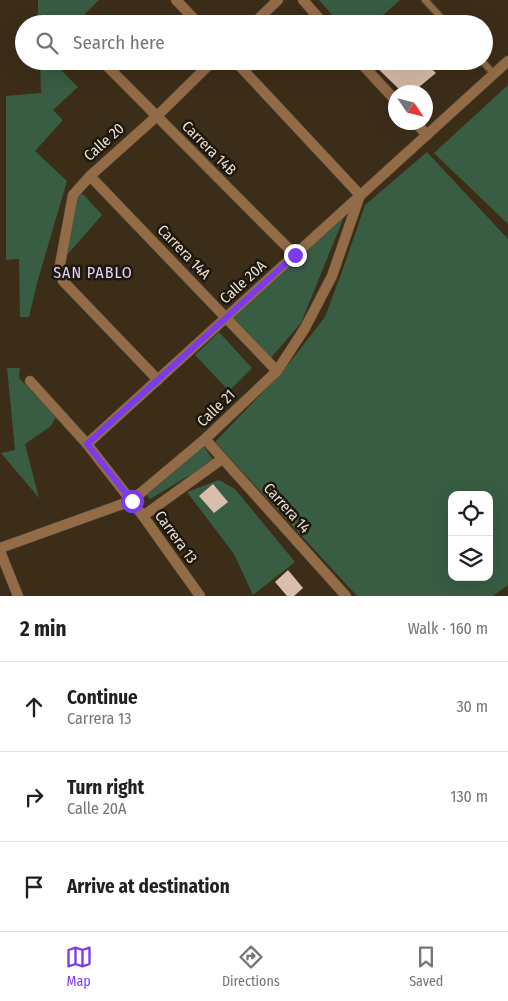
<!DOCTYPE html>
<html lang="en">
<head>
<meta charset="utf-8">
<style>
  :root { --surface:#fff; --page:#f2f2f2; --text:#202124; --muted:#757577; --line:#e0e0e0; --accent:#7c3aed }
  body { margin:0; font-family:"Fira Sans Condensed",sans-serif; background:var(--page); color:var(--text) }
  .controls { position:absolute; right:15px; bottom:15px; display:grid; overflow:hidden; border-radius:10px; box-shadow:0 5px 20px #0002 }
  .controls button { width:45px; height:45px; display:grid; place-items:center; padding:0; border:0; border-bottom:1px solid var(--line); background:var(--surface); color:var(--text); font:25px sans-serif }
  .compass { position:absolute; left:388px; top:85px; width:45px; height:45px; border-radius:50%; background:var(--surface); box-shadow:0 5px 20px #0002; rotate:125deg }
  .stop { position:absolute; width:15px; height:15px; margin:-11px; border:4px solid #7c3aed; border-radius:50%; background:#fff }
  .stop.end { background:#7c3aed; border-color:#fff; box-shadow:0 1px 5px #0008 }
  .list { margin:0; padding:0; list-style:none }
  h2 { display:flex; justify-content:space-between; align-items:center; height:65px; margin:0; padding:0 20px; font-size:21px }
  h2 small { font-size:16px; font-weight:400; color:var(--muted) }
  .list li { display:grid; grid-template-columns:32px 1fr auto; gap:15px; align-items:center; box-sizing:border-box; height:90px; padding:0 20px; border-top:1px solid var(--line) }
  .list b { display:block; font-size:19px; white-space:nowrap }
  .list p { margin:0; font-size:16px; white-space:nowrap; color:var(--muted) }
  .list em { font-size:16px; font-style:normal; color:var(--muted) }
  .icon { flex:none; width:28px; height:28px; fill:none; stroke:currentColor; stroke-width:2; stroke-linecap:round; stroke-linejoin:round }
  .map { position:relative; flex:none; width:508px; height:596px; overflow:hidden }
  .search { position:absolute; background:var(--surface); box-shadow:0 5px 20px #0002; left:15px; right:15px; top:15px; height:55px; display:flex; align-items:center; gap:12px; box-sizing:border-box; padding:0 18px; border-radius:28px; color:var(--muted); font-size:19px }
  .sheet { height:335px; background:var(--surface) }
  nav { display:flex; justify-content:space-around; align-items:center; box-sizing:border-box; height:70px; border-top:1px solid var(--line); background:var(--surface); font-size:14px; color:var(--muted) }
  nav a { display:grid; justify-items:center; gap:2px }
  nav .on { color:var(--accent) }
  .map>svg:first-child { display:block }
</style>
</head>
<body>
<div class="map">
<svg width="508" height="596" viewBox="0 0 508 596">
  <rect width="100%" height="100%" fill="#3c2d18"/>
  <g fill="#385d43" fill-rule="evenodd">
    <path d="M 38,0 L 99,0 L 75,24 L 38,24 Z"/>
    <path d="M 319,0 L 400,0 L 373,24 L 340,24 Z"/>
    <path d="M 40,61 L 70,61 L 61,70 L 78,87 L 53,110 L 63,120 L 35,151 L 67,181 L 37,283 L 29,317 L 20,317 L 19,259 L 6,260 L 6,96 L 41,93 Z"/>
    <path d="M 508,85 L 508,224 L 434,153 Z"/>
    <path d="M 427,152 L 508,239 L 508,585 L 493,596 L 357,596 L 215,442 L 283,371 L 325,317 L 344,266 L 365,205 ZM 452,495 L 489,495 L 489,577 L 452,577 Z"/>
    <path d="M 79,194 L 84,195 L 102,215 L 60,263 L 74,195 Z"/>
    <path d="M 344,217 L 301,323 L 269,360 L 229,321 Z"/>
    <path d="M 219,332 L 252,368 L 229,391 L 195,355 Z"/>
    <path d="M 7,368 L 20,368 L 19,378 L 56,417 L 51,426 L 25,444 L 39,498 L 1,453 L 15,450 Z"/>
    <path d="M 203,445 L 219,469 L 190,475 L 150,499 L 145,493 Z"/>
    <path d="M 219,480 L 235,489 L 295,562 L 253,595 L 234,554 L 187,492 Z"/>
  </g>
  <g fill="#dabeac">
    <path d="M 370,61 L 424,61 L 436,73 L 413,92 L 402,92 Z"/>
    <path d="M 213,484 L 228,502 L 214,513 L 199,496 Z"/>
    <path d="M 288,570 L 303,588 L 294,596 L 287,596 L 275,582 Z"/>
  </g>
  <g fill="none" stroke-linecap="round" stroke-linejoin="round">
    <defs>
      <g id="service">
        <path d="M 425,0 L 447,24"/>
        <path d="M 482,61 L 494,74"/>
      </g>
      <g id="minor">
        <path d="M 176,0 L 199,24"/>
        <path d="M 303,0 L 324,24"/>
        <path d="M 253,24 L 278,0"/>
        <path d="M 102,61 L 295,255"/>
        <path d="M 359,61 L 396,101"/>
        <path d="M 415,122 L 427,135"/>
        <path d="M 90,176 L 277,371"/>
        <path d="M 158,380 L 63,281 L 59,270 L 73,195 L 90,176 L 157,116 L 213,61"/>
        <path d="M 30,381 L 87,444 L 143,516 L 200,596"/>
        <path d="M 205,439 L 346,596"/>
        <path d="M 87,444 L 508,61"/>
        <path d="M 143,516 L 222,459"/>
        <path d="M 0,548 L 131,501 L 205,439 L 277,371 L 305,328 L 332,276 L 360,195 L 235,61"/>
        <path d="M 0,551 L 18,596"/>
      </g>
    </defs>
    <use href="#service" stroke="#584a36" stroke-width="8"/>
    <use href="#minor" stroke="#584a36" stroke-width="11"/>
    <use href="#service" stroke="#926b47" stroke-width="6"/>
    <use href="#minor" stroke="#926b47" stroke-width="10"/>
  </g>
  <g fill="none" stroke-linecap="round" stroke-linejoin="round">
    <path stroke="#7c3aed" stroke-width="6" d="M 132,501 L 87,444 L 295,255"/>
  </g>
  <g text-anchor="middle" stroke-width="5" stroke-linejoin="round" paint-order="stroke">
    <g font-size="15" fill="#ebe1d4" stroke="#1e170d">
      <text transform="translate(104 142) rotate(-42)" y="5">Calle 20</text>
      <text transform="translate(209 148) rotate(45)" y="5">Carrera 14B</text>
      <text transform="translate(184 252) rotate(46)" y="5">Carrera 14A</text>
      <text transform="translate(243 282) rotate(-42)" y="5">Calle 20A</text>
      <text transform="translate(216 408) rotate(-44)" y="5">Calle 21</text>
      <text transform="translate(287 508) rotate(48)" y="5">Carrera 14</text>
      <text transform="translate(176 537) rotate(54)" y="5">Carrera 13</text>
    </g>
    <g font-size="16" letter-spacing="1" fill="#e3d2fc" stroke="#1e170d">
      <text x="93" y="278">SAN PABLO</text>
    </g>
  </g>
</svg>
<div class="controls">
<button><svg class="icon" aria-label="locate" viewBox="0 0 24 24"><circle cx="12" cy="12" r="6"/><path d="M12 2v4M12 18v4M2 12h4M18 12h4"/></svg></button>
<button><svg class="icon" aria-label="layers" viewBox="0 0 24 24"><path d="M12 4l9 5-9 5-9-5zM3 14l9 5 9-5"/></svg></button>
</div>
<svg class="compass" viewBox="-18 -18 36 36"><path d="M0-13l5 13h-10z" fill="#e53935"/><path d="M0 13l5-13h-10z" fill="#757577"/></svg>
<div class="stop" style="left:132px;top:501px"></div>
<div class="stop end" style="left:295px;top:255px"></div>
<div class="search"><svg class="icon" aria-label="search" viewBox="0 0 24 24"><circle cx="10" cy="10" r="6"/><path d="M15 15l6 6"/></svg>Search here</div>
</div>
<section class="sheet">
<h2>2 min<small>Walk · 160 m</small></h2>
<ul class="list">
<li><svg class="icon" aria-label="ahead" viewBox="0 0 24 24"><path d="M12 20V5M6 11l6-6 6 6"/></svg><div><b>Continue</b><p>Carrera 13</p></div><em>30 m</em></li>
<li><svg class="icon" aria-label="right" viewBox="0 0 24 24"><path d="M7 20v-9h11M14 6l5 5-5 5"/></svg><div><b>Turn right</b><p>Calle 20A</p></div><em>130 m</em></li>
<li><svg class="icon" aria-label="arrive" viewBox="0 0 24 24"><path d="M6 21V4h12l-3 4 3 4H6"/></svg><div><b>Arrive at destination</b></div></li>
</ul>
</section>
<nav>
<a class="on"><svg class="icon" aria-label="map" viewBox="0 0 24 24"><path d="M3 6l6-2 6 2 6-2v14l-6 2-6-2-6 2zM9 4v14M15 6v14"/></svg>Map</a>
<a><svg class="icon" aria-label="directions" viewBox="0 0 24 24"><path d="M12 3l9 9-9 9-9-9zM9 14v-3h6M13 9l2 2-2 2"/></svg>Directions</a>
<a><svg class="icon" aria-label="saved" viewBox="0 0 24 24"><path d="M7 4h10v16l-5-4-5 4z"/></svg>Saved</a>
</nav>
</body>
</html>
